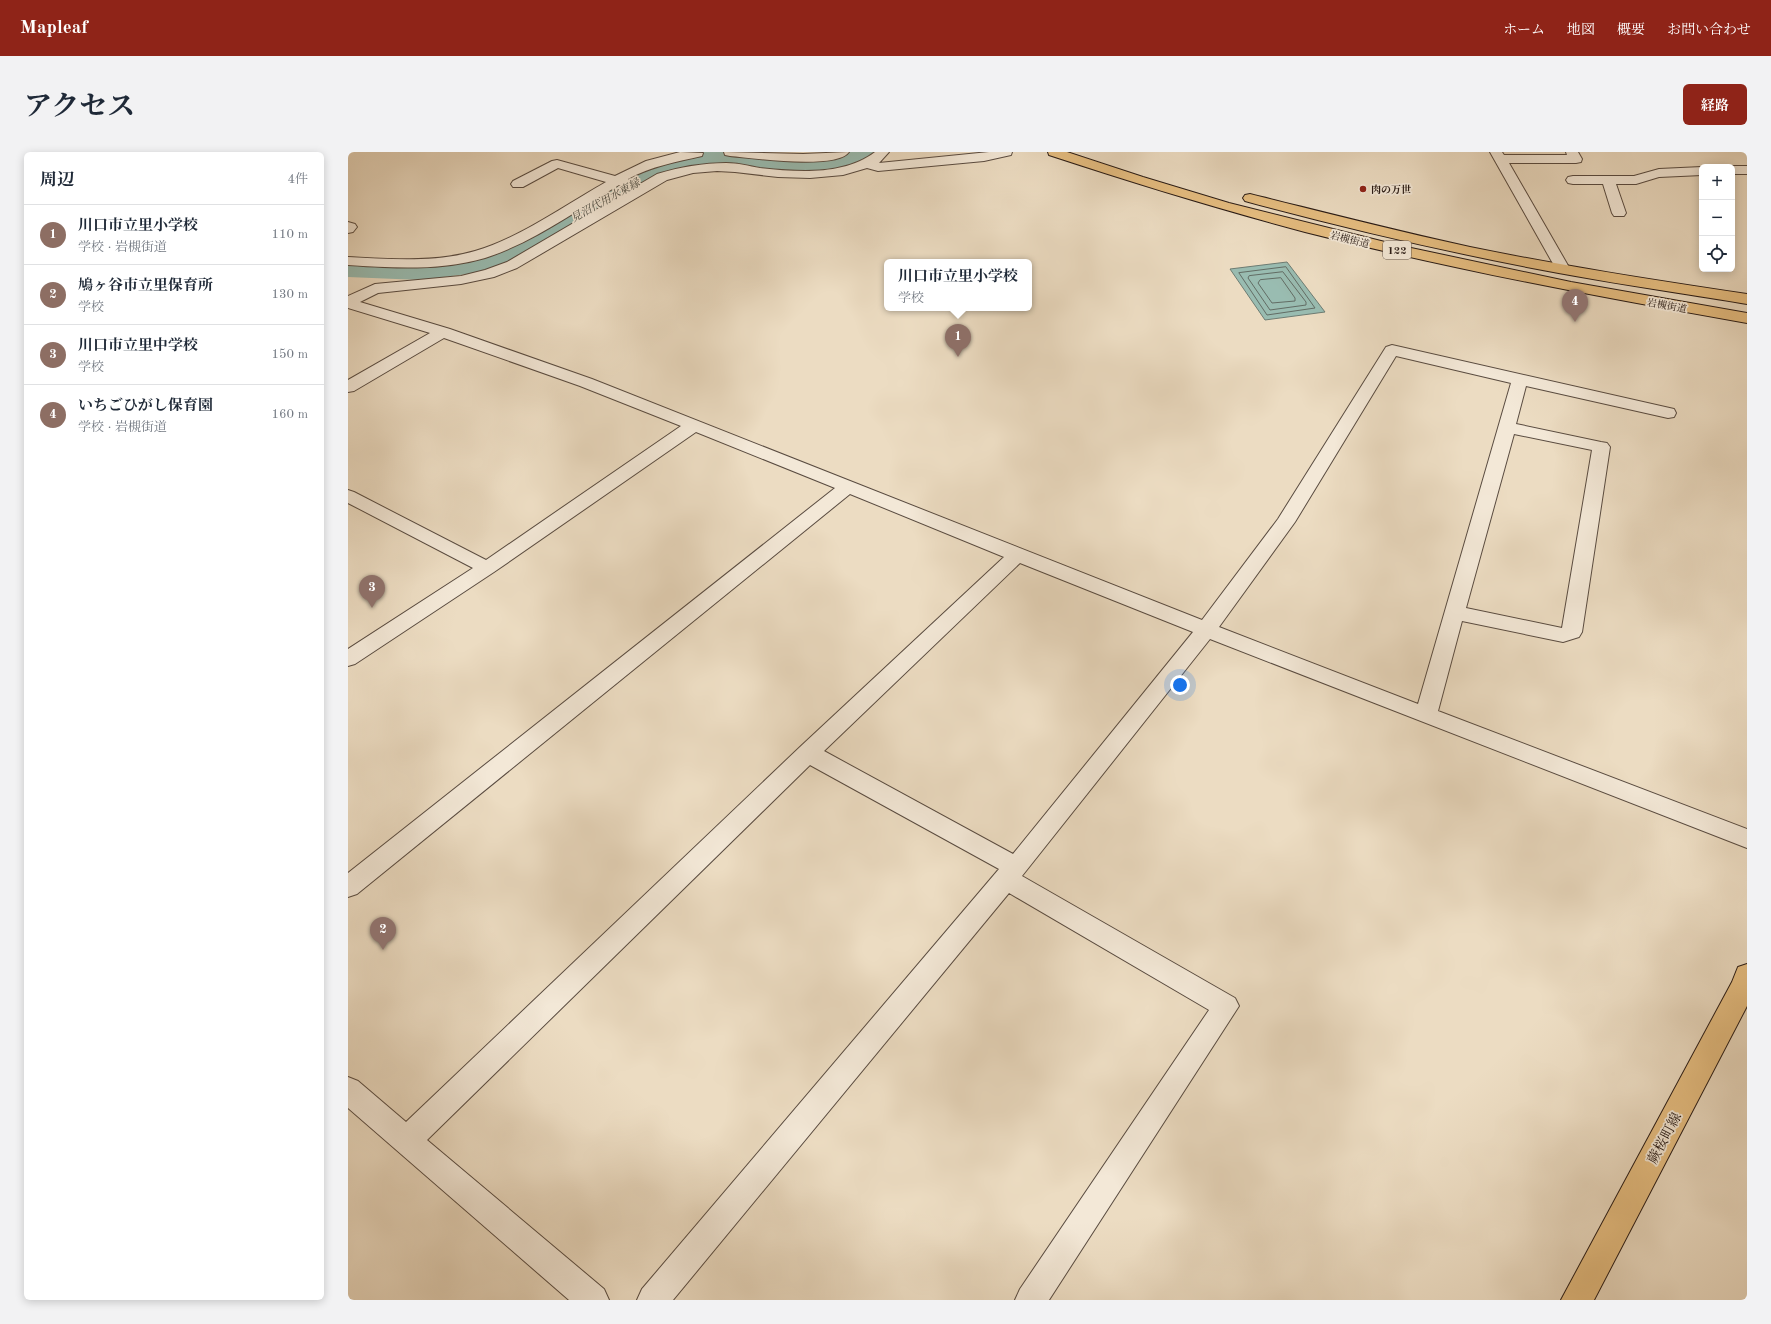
<!DOCTYPE html>
<html lang="ja">
<head>
<meta charset="utf-8">
<style>
  :root { --surface:#fff; --page:#f2f2f3; --text:#1f2937; --muted:#747a83; --line:#e0e1e3; --accent:#8f2418 }
  body { margin:0; font-family:"Old Standard TT","Noto Serif JP",serif; background:var(--page); color:var(--text) }
  .controls { position:absolute; right:12px; top:12px; display:grid; overflow:hidden; border-radius:6px; box-shadow:0 2px 10px #0003 }
  .controls button { width:36px; height:36px; display:grid; place-items:center; padding:0; border:0; border-bottom:1px solid var(--line); background:var(--surface); color:var(--text); font:20px sans-serif }
  .you { position:absolute; left:832px; top:533px; width:14px; height:14px; margin:-10px; border:3px solid #fff; border-radius:50%; background:#1a73e8; box-shadow:0 0 0 6px #1a73e833 }
  .badge { display:grid; place-items:center; width:26px; height:26px; border-radius:50%; background:var(--accent); color:#fff; font-size:13px; font-weight:700 }
  .pin { position:absolute; translate:-50% -33px; filter:drop-shadow(0 1px 2px #0008) }
  .pin::after { content:''; position:absolute; top:21px; width:14px; height:12px; background:inherit; clip-path:polygon(0 0,100% 0,50% 100%) }
  .popup { position:absolute; left:536px; top:107px; width:148px; height:52px; box-sizing:border-box; display:grid; place-content:center; border-radius:6px; background:var(--surface); filter:drop-shadow(0 1px 3px #0005); font-size:13px; white-space:nowrap; color:var(--muted) }
  .popup b { font-size:15px; color:var(--text) }
  .popup::after { content:''; position:absolute; left:50%; top:100%; margin-left:-8px; border:8px solid transparent; border-top-color:var(--surface) }
  .list { margin:0; padding:0; list-style:none }
  h2 { display:flex; justify-content:space-between; align-items:center; height:52px; margin:0; padding:0 16px; font-size:17px }
  h2 small { font-size:13px; font-weight:400; color:var(--muted) }
  .list li { display:grid; grid-template-columns:26px 1fr auto; gap:12px; align-items:center; box-sizing:border-box; height:60px; padding:0 16px; border-top:1px solid var(--line) }
  .list b { display:block; font-size:15px; white-space:nowrap }
  .list p { margin:0; font-size:13px; white-space:nowrap; color:var(--muted) }
  .list em { font-size:13px; font-style:normal; color:var(--muted) }
  .icon { flex:none; width:22px; height:22px; fill:none; stroke:currentColor; stroke-width:2; stroke-linecap:round; stroke-linejoin:round }
  .map { position:relative; flex:none; width:1399px; height:1148px; overflow:hidden; border-radius:6px }
  header { display:flex; align-items:center; gap:24px; box-sizing:border-box; height:56px; padding:0 20px; background:var(--accent); color:#fff }
  header strong { font-size:19px }
  nav { display:flex; gap:22px; margin-inline-start:auto; font-size:14px }
  .intro { display:flex; align-items:center; justify-content:space-between; box-sizing:border-box; height:96px; padding:0 24px }
  h1 { margin:0; font-size:28px }
  .button { padding:10px 18px; border-radius:6px; background:var(--accent); color:#fff; font-size:14px; font-weight:700 }
  main { display:flex; gap:24px; padding:0 24px }
  aside { flex:1; background:var(--surface); border-radius:6px; box-shadow:0 2px 10px #0003 }
  .map>svg:first-child { display:block }
</style>
</head>
<body>
<header>
<strong>Mapleaf</strong>
<nav><a>ホーム</a><a>地図</a><a>概要</a><a>お問い合わせ</a></nav>
</header>
<div class="intro"><h1>アクセス</h1><a class="button">経路</a></div>
<main>
<aside>
<h2>周辺<small>4件</small></h2>
<ul class="list">
<li><span class="badge" style="background:#8d6e63">1</span><div><b>川口市立里小学校</b><p>学校 · 岩槻街道</p></div><em>110 m</em></li>
<li><span class="badge" style="background:#8d6e63">2</span><div><b>鳩ヶ谷市立里保育所</b><p>学校</p></div><em>130 m</em></li>
<li><span class="badge" style="background:#8d6e63">3</span><div><b>川口市立里中学校</b><p>学校</p></div><em>150 m</em></li>
<li><span class="badge" style="background:#8d6e63">4</span><div><b>いちごひがし保育園</b><p>学校 · 岩槻街道</p></div><em>160 m</em></li>
</ul>
</aside>
<div class="map">
<svg width="1399" height="1148" viewBox="0 0 1399 1148">
  <rect width="100%" height="100%" fill="#ecdcc2"/>
  <filter id="stains"><feTurbulence type="fractalNoise" baseFrequency=".005" numOctaves="4"/><feColorMatrix values="0 0 0 0 .2 0 0 0 0 .09 0 0 0 0 .02 0 0 0 .5 -.17"/></filter>
  <radialGradient id="worn" r=".72"><stop offset=".6" stop-color="#630" stop-opacity="0"/><stop offset="1" stop-color="#630" stop-opacity=".3"/></radialGradient>
  <path fill="#99bcb1" stroke="#6d7c73" d="M 939,110 L 977,160 L 917,168 L 882,117 Z"/>
  <g fill="none" stroke-linecap="round" stroke-linejoin="round">
    <g stroke="#626c64" stroke-width="1">
      <path d="M 938,115 L 967,156 L 919,163 L 891,121 Z"/>
      <path d="M 935,120 L 958,150 L 958,153 L 922,158 L 900,126 L 901,124 Z"/>
      <path d="M 933,126 L 947,146 L 947,149 L 924,151 L 910,131 L 912,128 Z"/>
    </g>
    <path fill="#99bcb1" fill-rule="evenodd" d="M 356,0 L 389,0 L 465,8 L 498,0 L 529,0 L 526,5 L 512,12 L 465,22 L 375,13 L 339,16 L 305,31 L 173,107 L 136,120 L 72,128 L 0,125 L 0,109 L 72,112 L 122,106 L 153,95 L 287,21 L 325,4 Z"/>
    <defs>
      <g id="minor">
        <path d="M 332,0 L 355,1 L 354,4 C 328,10 304,14 280,27 L 285,31 L 283,34 L 278,35 L 271,33 C 228,59 184,91 137,106 C 93,119 45,116 0,113 L 0,105 C 41,107 87,111 127,99 C 172,86 217,53 258,30 L 210,16 L 175,35 L 165,35 L 163,32 L 165,29 L 204,9 L 209,8 L 267,24 L 298,9 Z"/>
        <path d="M 376,0 L 455,2 L 501,0 C 489,18 403,6 382,4 L 377,3 Z"/>
        <path d="M 527,0 L 541,0 L 531,11 L 641,0 L 664,0 L 663,3 L 636,9 L 530,19 L 519,16 L 495,23 L 462,26 L 430,25 L 387,20 L 369,19 L 345,21 L 319,28 L 169,116 L 146,125 L 113,132 L 30,141 L 12,150 L 102,177 L 244,227 L 854,468 L 930,367 L 1038,195 L 1044,193 L 1326,257 L 1328,261 L 1326,265 L 1320,266 L 1178,234 L 1168,272 L 1253,290 L 1259,291 L 1262,295 L 1234,480 L 1231,485 L 1215,490 L 1114,469 L 1090,559 L 1399,677 L 1399,696 L 862,487 L 674,724 L 887,846 L 891,854 L 701,1148 L 667,1148 L 672,1137 L 861,858 L 661,741 L 325,1148 L 289,1148 L 294,1137 L 651,717 L 462,613 L 79,988 L 256,1137 L 261,1148 L 221,1148 L 0,956 L 0,925 L 10,929 L 58,970 L 452,595 L 656,405 L 502,342 L 9,742 L 0,745 L 0,721 L 487,336 L 348,280 L 146,420 L 7,512 L 0,514 L 0,497 L 125,416 L 0,351 L 0,338 L 6,340 L 138,408 L 333,274 L 232,234 L 96,186 L 6,239 L 0,240 L 0,228 L 82,181 L 0,156 L 0,144 L 27,132 L 113,124 L 137,118 L 159,110 L 309,22 C 332,15 355,11 378,11 C 390,11 401,14 412,16 C 448,20 496,24 527,0 ZM 1048,204 L 1163,231 L 1070,552 L 871,475 L 947,370 ZM 1166,282 L 1244,298 L 1214,476 L 1118,456 ZM 672,411 L 845,480 L 665,702 L 476,599 Z"/>
        <path d="M 1142,0 L 1154,0 L 1156,3 L 1219,3 L 1218,0 L 1230,0 L 1234,7 L 1233,10 L 1228,11 L 1161,11 L 1222,117 L 1220,120 L 1215,121 L 1210,120 L 1208,117 Z"/>
        <path d="M 1384,14 L 1399,14 L 1399,22 L 1384,22 L 1384,15 L 1380,15 Z"/>
        <path d="M 1354,15 L 1354,23 L 1311,25 L 1288,32 L 1268,32 L 1278,61 L 1276,64 L 1266,64 L 1264,61 L 1255,32 L 1225,32 L 1220,31 L 1218,28 L 1220,25 L 1225,24 L 1286,24 L 1311,17 Z"/>
        <path d="M 0,70 L 7,72 L 9,75 L 5,80 L 0,81 Z"/>
      </g>
      <path id="major" d="M 1399,812 L 1399,854 L 1246,1148 L 1213,1148 L 1384,830 L 1390,815 Z"/>
      <g id="highway">
        <path d="M 700,0 L 719,0 L 795,25 L 881,51 L 1049,93 L 1223,130 L 1399,161 L 1399,171 C 1251,145 1103,117 957,80 C 871,57 786,31 701,3 Z"/>
        <path d="M 902,42 C 975,60 1048,79 1122,95 C 1214,114 1306,128 1399,142 L 1399,152 C 1327,140 1255,130 1184,116 C 1087,97 992,75 897,49 L 895,46 L 897,43 Z"/>
      </g>
    </defs>
    <use href="#minor" stroke="#5a4c41" stroke-width="2"/>
    <use href="#major" stroke="#2a1c16" stroke-width="2"/>
    <use href="#highway" stroke="#2a1c16" stroke-width="2"/>
    <use href="#minor" fill="#f3e8d7" fill-rule="evenodd"/>
    <use href="#major" fill="#e6be81" fill-rule="evenodd"/>
    <use href="#highway" fill="#e6be81" fill-rule="evenodd"/>
  </g>
  <circle fill="#8f2418" stroke="#f3e8d7" stroke-width="1.5" cx="1015" cy="37" r="4"/>
  <g text-anchor="middle" stroke-width="3.5" stroke-linejoin="round" paint-order="stroke">
    <g font-size="10" font-weight="bold" fill="#2a1c16" stroke="#f3e8d7" text-anchor="start">
      <text x="1023" y="41">肉の万世</text>
    </g>
    <g font-size="10" fill="#2a1c16" stroke="#f3e8d7">
      <text transform="translate(1002 87) rotate(14)" y="4">岩槻街道</text>
      <text transform="translate(1319 153) rotate(10)" y="4">岩槻街道</text>
    </g>
    <g font-size="11" font-style="italic" fill="#4b4c44" stroke="#f3e8d7">
      <text transform="translate(257 48) rotate(-29)" y="4">見沼代用水東縁</text>
    </g>
    <rect fill="#f3e8d7" stroke="#665950" stroke-width="1" x="1035" y="89" width="28" height="18" rx="3"/>
    <g font-size="11" font-weight="bold" fill="#2a1c16">
      <text x="1049" y="102">122</text>
    </g>
    <g font-size="14" fill="#2a1c16" stroke="#f3e8d7">
      <text transform="translate(1316 986) rotate(-62)" y="5">蕨桜町線</text>
    </g>
  </g>
  <rect width="100%" height="100%" filter="url(#stains)"/>
  <rect width="100%" height="100%" fill="url(#worn)"/>
</svg>
<div class="controls">
<button>+</button>
<button>−</button>
<button><svg class="icon" aria-label="locate" viewBox="0 0 24 24"><circle cx="12" cy="12" r="6"/><path d="M12 2v4M12 18v4M2 12h4M18 12h4"/></svg></button>
</div>
<div class="you"></div>
<div class="pin badge" style="left:610px;top:205px;background:#8d6e63">1</div>
<div class="popup"><b>川口市立里小学校</b>学校</div>
<div class="pin badge" style="left:35px;top:798px;background:#8d6e63">2</div>
<div class="pin badge" style="left:24px;top:456px;background:#8d6e63">3</div>
<div class="pin badge" style="left:1227px;top:170px;background:#8d6e63">4</div>
</div>
</main>
</body>
</html>
